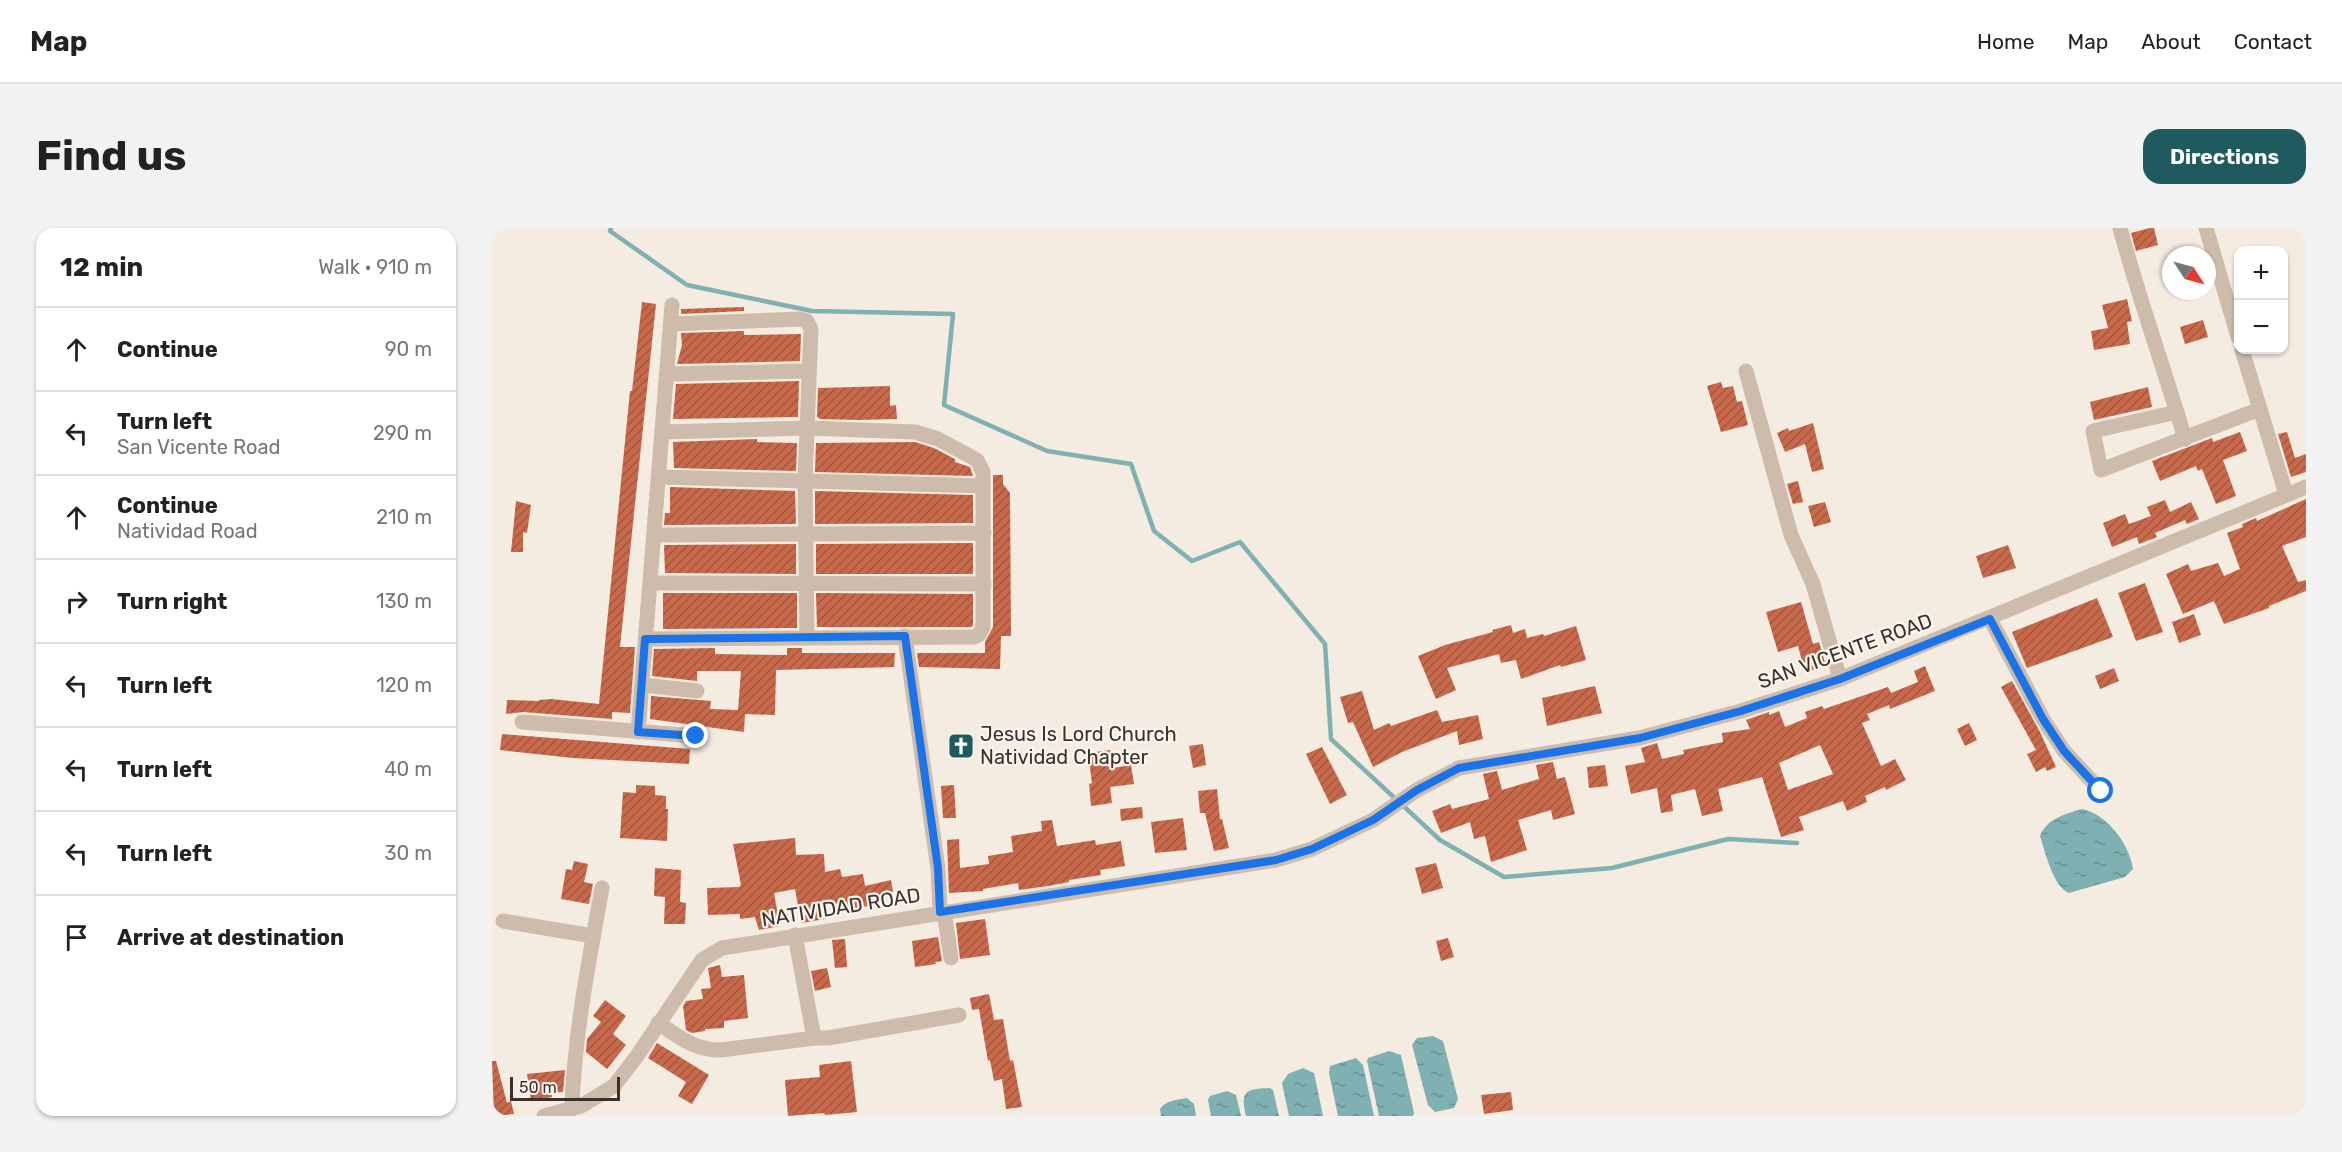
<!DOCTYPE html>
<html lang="en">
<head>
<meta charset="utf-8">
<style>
  :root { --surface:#fff; --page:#f2f2f2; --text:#222; --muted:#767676; --line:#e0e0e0; --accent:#1f5a5e }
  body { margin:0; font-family:Rubik,sans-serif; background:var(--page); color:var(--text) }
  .controls { position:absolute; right:18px; top:18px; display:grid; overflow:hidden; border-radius:12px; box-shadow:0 2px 4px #0004 }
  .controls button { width:54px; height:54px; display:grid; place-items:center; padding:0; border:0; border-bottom:2px solid var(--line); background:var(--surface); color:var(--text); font:30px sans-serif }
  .compass { position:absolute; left:1670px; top:18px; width:54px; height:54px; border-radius:50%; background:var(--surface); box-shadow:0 2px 4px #0004; rotate:126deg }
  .scale { position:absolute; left:18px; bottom:15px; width:110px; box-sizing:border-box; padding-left:6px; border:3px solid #3b302b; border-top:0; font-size:16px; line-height:21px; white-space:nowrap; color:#3b302b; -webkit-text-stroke:4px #fbf5ee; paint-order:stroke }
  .stop { position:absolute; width:18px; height:18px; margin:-14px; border:4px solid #1a73e8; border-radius:50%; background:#fff }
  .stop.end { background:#1a73e8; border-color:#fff; box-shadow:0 2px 6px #0008 }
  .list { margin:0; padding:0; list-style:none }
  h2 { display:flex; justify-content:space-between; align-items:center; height:78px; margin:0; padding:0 24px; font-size:26px }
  h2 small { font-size:20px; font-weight:400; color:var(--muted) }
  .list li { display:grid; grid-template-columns:39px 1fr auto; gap:18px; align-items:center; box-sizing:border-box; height:84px; padding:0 24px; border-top:2px solid var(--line) }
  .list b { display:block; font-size:22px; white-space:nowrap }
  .list p { margin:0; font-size:20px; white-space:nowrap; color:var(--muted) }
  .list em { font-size:20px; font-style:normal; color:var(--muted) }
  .icon { flex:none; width:33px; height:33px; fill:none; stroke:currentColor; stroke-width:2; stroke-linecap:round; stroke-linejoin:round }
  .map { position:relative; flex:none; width:1814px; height:888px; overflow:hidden; border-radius:18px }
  header { display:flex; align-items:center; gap:36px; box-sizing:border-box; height:84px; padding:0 30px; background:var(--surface); border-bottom:2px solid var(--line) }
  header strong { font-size:28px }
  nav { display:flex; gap:33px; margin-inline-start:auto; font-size:21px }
  .intro { display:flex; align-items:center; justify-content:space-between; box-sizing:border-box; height:144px; padding:0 36px }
  h1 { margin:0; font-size:42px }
  .button { padding:15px 27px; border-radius:18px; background:var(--accent); color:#fff; font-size:21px; font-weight:700 }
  main { display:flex; gap:36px; padding:0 36px }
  aside { flex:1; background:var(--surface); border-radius:18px; box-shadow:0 2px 4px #0004 }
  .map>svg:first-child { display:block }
</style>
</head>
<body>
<header>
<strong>Map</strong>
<nav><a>Home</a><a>Map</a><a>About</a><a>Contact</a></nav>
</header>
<div class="intro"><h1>Find us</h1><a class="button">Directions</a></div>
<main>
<aside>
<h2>12 min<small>Walk · 910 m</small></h2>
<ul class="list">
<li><svg class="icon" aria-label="ahead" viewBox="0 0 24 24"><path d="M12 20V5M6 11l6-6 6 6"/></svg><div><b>Continue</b></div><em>90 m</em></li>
<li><svg class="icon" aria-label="left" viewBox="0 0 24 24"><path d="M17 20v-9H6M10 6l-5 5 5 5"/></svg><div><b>Turn left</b><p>San Vicente Road</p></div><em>290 m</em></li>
<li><svg class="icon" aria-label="ahead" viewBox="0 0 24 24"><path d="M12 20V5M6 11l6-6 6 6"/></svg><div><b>Continue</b><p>Natividad Road</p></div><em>210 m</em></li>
<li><svg class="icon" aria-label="right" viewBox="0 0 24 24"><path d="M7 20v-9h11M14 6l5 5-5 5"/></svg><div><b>Turn right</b></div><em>130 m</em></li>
<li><svg class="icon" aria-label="left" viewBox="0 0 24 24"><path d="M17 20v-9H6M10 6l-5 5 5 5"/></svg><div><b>Turn left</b></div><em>120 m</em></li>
<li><svg class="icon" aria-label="left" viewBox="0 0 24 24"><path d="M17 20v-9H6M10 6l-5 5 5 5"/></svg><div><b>Turn left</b></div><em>40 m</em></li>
<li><svg class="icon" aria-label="left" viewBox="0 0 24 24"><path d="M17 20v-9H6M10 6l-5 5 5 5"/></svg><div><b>Turn left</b></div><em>30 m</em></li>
<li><svg class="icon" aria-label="arrive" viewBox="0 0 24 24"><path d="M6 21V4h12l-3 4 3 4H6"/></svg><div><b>Arrive at destination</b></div></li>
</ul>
</aside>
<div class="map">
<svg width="1814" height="888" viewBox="0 0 1814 888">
  <defs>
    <pattern id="water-ripples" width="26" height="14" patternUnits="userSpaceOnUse" patternTransform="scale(1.5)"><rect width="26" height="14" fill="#7fb0b2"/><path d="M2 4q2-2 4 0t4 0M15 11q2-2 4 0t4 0" fill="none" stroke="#699091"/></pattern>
    <pattern id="building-hatch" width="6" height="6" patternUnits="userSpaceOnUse" patternTransform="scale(1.5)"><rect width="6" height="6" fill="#c8694b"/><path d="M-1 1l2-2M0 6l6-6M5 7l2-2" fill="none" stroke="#a4573f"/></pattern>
  </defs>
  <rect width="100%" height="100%" fill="#f4ebe1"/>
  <g fill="url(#water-ripples)">
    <path d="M 1590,581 C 1615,586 1638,617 1641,641 L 1633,649 L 1577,665 C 1561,659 1553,623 1548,608 C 1555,590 1574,586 1590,581 Z"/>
    <path d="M 941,808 L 951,813 L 966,871 L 962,880 L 943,884 L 936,877 L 920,817 L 925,810 Z"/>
    <path d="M 897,823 L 909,827 L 922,885 L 921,888 L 887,888 L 875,833 L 876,830 Z"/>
    <path d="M 864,830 L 871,837 L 882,888 L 846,888 L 837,845 L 838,838 Z"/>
    <path d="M 811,840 L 822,845 L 831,888 L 797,888 L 790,855 L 796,846 Z"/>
    <path d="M 778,860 L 781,862 L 787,888 L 754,888 C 748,863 753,861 778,860 Z"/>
    <path d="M 735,863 L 744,867 L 749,888 L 719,888 L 716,872 L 718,868 Z"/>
    <path d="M 695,870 L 702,876 L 704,888 L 669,888 L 668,881 C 674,872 685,872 695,870 Z"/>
  </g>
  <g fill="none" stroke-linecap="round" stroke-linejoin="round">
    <path stroke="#7fb0b2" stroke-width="4.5" d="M 119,0 L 118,3 L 195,57 L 320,83 L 461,86 L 452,177 L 555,223 L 639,236 L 662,303 L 700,333 L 748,314 L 833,416 L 839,511 L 948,612 L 1012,649 L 1120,640 L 1236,611 L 1305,615"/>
  </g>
  <g fill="url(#building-hatch)" fill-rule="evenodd">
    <path d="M 1658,0 L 1662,0 L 1666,17 L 1644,23 L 1639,5 Z"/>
    <path d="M 1635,71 L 1640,93 L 1635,94 L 1638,116 L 1602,122 L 1599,103 L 1616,100 L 1610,77 Z"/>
    <path d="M 150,74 L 164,76 L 128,419 L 143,419 L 138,485 L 120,484 L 120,491 L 31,484 L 14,486 L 15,472 L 47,473 L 47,472 L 59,471 L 107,476 L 138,163 L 140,163 Z"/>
    <path d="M 252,79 L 252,83 L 189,86 L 189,81 Z"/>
    <path d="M 1711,92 L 1716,109 L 1693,116 L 1688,99 Z"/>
    <path d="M 252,103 L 252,107 L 309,106 L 308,133 L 185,136 L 190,117 L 189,105 Z"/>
    <path d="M 307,153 L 306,189 L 181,191 L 184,156 Z"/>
    <path d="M 1229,154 L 1231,160 L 1241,158 L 1245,174 L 1250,173 L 1256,197 L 1229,204 L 1215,158 Z"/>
    <path d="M 398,158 L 398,178 L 404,177 L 405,191 L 366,192 L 328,191 L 325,189 L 326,160 Z"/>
    <path d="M 1656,159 L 1660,179 L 1602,192 L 1598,174 Z"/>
    <path d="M 1321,195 L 1332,241 L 1320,244 L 1313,216 L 1293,224 L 1285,205 L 1296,200 L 1297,203 Z"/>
    <path d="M 1748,204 L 1755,223 L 1731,232 L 1744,268 L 1724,276 L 1710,241 L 1706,243 L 1704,238 L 1668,253 L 1660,233 L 1720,210 L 1721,214 Z"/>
    <path d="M 1795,204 L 1803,230 L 1814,226 L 1814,244 L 1799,249 L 1786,206 Z"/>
    <path d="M 265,211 L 265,214 L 305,215 L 304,243 L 182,240 L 181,214 Z"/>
    <path d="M 423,214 L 442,220 L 463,231 L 463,234 L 478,239 L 481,248 L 323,244 L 324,215 Z"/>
    <path d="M 501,247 L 511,247 L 511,256 L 518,265 L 519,408 L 509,408 L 508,441 L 427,439 L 425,425 L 493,425 L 493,414 L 501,399 Z"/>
    <path d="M 1306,253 L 1311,274 L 1301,276 L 1295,256 Z"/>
    <path d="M 178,259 L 303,263 L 304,296 L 172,297 L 173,285 L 178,285 Z"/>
    <path d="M 323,263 L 481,267 L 481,295 L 323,296 Z"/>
    <path d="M 1814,271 L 1814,309 L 1790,318 L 1806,354 L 1814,352 L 1814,363 L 1777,378 L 1777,380 L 1732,396 L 1722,373 L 1691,386 L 1674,346 L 1696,336 L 1699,343 L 1726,335 L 1732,348 L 1748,341 L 1735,305 L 1751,299 L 1750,296 L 1764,290 L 1765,293 Z"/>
    <path d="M 1673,272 L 1678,284 L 1699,274 L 1707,291 L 1695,296 L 1693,292 L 1663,305 L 1665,309 L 1647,316 L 1645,309 L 1620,319 L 1611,295 L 1633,286 L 1637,296 L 1659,288 L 1655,279 Z"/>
    <path d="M 24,273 L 39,277 L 35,305 L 31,304 L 31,324 L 19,324 Z"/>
    <path d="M 1333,274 L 1339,294 L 1322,299 L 1316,278 Z"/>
    <path d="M 481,315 L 481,346 L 324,346 L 324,316 Z"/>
    <path d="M 304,316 L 304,346 L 173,345 L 172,317 Z"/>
    <path d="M 1516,317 L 1524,340 L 1491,350 L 1484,328 Z"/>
    <path d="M 1653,355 L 1671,404 L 1644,413 L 1626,365 Z"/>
    <path d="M 171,365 L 305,365 L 305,400 L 171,401 Z"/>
    <path d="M 324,365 L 481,366 L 481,397 L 480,399 L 325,399 Z"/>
    <path d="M 1605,370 L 1621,409 L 1535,440 L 1520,404 Z"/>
    <path d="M 1309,374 L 1321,416 L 1327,414 L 1334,438 L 1313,444 L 1306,418 L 1286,424 L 1274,384 Z"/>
    <path d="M 1702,386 L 1709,407 L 1687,415 L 1680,394 Z"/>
    <path d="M 1019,397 L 1021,405 L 1033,401 L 1035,410 L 1051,406 L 1052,408 L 1084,398 L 1094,432 L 1069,439 L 1068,437 L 1029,451 L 1024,432 L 1009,435 L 1007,426 L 955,440 L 964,462 L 944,471 L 926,428 L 953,417 L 1001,404 L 1000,402 Z"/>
    <path d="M 223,420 L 223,426 L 295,427 L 295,420 L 310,420 L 310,425 L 403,425 L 402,439 L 284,442 L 283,487 L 253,486 L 252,504 L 158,491 L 159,468 L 219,473 L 218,481 L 246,482 L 249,443 L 205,443 L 205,453 L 160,448 L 162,421 Z"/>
    <path d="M 1433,438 L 1443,463 L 1398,481 L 1397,477 L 1375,486 L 1378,492 L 1370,495 L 1389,538 L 1403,531 L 1414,552 L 1394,562 L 1393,559 L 1373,568 L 1375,574 L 1355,583 L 1351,573 L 1307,589 L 1312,602 L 1289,609 L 1270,549 L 1226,561 L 1231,583 L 1210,588 L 1203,561 L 1179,567 L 1181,583 L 1169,585 L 1165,560 L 1139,566 L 1133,538 L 1153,534 L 1149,520 L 1165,515 L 1170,531 L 1192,526 L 1191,522 L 1231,514 L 1230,505 L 1258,501 L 1254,492 L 1277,484 L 1277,487 L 1287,483 L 1293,499 L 1315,490 L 1313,484 L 1330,478 L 1332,481 L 1396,459 L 1399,465 L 1426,454 L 1422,443 ZM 1328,517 L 1341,546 L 1296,562 L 1287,535 Z"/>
    <path d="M 1622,440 L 1627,453 L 1608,461 L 1603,448 Z"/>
    <path d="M 1520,453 L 1548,504 L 1564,539 L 1555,543 L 1553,539 L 1544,544 L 1535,526 L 1544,522 L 1509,459 Z"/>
    <path d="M 1103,458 L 1110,485 L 1055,498 L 1050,470 Z"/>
    <path d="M 870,463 L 882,502 L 897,495 L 899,498 L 945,482 L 950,494 L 986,487 L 991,511 L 967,517 L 965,503 L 910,524 L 881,539 L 861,494 L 856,495 L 848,469 Z"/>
    <path d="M 1477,495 L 1485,512 L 1473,518 L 1465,501 Z"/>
    <path d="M 10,506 L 198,521 L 197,536 L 81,530 L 8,522 Z"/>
    <path d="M 479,510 L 480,525 L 460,526 L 459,511 Z"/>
    <path d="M 711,516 L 714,537 L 701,540 L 697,518 Z"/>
    <path d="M 830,519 L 855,567 L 838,576 L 814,526 Z"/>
    <path d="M 618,522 L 621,540 L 639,537 L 642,556 L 618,559 L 620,575 L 599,578 L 597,556 L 600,555 L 596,525 Z"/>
    <path d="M 1061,534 L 1065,551 L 1073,549 L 1083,586 L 1061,592 L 1059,582 L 1026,592 L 1035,622 L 999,634 L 993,608 L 982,611 L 978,594 L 949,605 L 940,583 L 958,576 L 960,581 L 997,571 L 991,546 L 1005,543 L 1010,562 L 1047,551 L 1044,537 Z"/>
    <path d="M 1113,537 L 1116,558 L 1097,560 L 1095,539 Z"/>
    <path d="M 144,557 L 163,558 L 163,567 L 174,568 L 174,581 L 176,581 L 175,613 L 128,610 L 131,564 L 144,565 Z"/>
    <path d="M 462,557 L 464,590 L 451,590 L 449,558 Z"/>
    <path d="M 725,561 L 728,591 L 730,591 L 737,620 L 722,623 L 713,585 L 708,585 L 706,563 Z"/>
    <path d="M 650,579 L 651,590 L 629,593 L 628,581 Z"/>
    <path d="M 691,590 L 695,622 L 663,625 L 659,594 Z"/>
    <path d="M 560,592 L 565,618 L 603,612 L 604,617 L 629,613 L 633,638 L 608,642 L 609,647 L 577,652 L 577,654 L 556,658 L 527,662 L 526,655 L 491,661 L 491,663 L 457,665 L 455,612 L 467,611 L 468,640 L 497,636 L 496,628 L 521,624 L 519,608 L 550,603 L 549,593 Z"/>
    <path d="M 303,610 L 304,627 L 332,626 L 333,644 L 348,641 L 350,649 L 371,646 L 373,658 L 399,652 L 401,664 L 375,670 L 376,678 L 356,681 L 355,674 L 331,678 L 333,691 L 309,695 L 303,661 L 282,665 L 288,698 L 267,702 L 263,689 L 248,691 L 248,686 L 216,687 L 215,660 L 247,659 L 249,657 L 241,616 Z"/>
    <path d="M 82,633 L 96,636 L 92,654 L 101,656 L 97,676 L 69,671 L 74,641 L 80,642 Z"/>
    <path d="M 944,635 L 951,660 L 930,666 L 923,640 Z"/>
    <path d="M 163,640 L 189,642 L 188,674 L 194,675 L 193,696 L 172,696 L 173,669 L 162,668 Z"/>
    <path d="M 493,691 L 498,727 L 468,731 L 464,695 Z"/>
    <path d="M 446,709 L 450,733 L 443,734 L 444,736 L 423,739 L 420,713 Z"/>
    <path d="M 956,710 L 962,729 L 949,733 L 944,713 Z"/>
    <path d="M 353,711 L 355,739 L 343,740 L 340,712 Z"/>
    <path d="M 228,737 L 230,749 L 252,747 L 256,790 L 232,793 L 232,800 L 213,801 L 213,803 L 200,805 L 194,802 L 191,778 L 194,773 L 211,771 L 209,761 L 219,760 L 216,740 Z"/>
    <path d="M 335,740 L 339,759 L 323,763 L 319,743 Z"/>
    <path d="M 497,766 L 502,792 L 511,791 L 518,833 L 521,832 L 530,879 L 514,881 L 510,851 L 502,853 L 498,832 L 496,833 L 487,781 L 480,782 L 478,770 Z"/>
    <path d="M 113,772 L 134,788 L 121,806 L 134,817 L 115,841 L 94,824 L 95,811 L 109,794 L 101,788 Z"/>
    <path d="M 165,815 L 217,847 L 200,876 L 186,868 L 194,854 L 156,830 Z"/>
    <path d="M 0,833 L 4,833 L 15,875 L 19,873 L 22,886 L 2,888 Z"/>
    <path d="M 359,833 L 365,884 L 333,887 L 332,885 L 296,888 L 293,852 L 328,849 L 327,837 Z"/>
    <path d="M 73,842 L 71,864 L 59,865 L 60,869 L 39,873 L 35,846 Z"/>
    <path d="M 1019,864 L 1021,882 L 992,886 L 989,867 Z"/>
  </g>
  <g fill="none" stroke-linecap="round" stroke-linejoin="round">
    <g stroke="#cdbbac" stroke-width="15">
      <path d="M 1628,0 C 1647,71 1672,140 1693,211"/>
      <path d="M 1714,0 L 1746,109"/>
      <path d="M 179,96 L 308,91 L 315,93 L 319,101 L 313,252 L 315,410"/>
      <path d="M 1750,122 L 1794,266"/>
      <path d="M 1254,143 L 1299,307 L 1321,356 L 1348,451"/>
      <path d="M 175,146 L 317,143"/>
      <path d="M 1685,184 L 1601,203 L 1609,242 L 1768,181"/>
      <path d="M 167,249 L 491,258"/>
      <path d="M 163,307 L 492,305"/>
      <path d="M 159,355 L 492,356"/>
      <path d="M 1498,391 L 1551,491 L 1572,523 L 1609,563"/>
      <path d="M 413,408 L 446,641 L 448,684"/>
      <path d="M 154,411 L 482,409 L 487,407 L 491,399 L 491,244 L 485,232 L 446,211 L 423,204 L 315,200 L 171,204"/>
      <path d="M 151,457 L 205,463"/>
      <path d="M 30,494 L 204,508"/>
      <path d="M 146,504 L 180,77"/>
      <path d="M 452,683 L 459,730"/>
      <path d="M 11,693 L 101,708"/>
      <path d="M 303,707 L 322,810 L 336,810 L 467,787"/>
      <path d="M 166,795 C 187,809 202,822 229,822 L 322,810"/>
      <path d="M 80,881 C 82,807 97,733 110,660"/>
      <path d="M 52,888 L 89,878 L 122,858 L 145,828 L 210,732 L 230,720 L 784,632 L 820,621 L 881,592 L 925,562 L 967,540 L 1147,510 L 1249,483 L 1348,451 L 1814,259"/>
    </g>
  </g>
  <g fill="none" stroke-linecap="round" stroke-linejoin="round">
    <path stroke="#1a73e8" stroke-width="8" d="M 204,508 L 146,504 L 153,411 L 413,408 L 446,640 L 448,684 L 784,632 L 820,621 L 881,592 L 925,562 L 967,540 L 1148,510 L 1249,483 L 1348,451 L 1498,391 L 1551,491 L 1572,523 L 1609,563"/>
  </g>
  <defs>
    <symbol id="church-square" viewBox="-11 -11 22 22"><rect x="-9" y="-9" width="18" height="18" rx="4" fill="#1f5a5e" stroke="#fbf5ee"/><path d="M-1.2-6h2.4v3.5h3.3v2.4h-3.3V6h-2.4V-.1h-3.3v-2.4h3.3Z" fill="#fff"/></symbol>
  </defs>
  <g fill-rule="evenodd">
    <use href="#church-square" x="454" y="503" width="30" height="30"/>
  </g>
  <g text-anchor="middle" stroke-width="4.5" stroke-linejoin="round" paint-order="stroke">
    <g font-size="20" fill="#3b302b" stroke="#fbf5ee">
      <text transform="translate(1353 423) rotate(-20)" y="7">SAN VICENTE ROAD</text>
      <text transform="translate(349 679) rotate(-9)" y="7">NATIVIDAD ROAD</text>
    </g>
    <g font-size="20" fill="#3b302b" stroke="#fbf5ee" text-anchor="start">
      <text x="488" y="513">Jesus Is Lord Church<tspan x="488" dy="23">Natividad Chapter</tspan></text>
    </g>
  </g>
</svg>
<div class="controls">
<button>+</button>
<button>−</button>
</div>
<svg class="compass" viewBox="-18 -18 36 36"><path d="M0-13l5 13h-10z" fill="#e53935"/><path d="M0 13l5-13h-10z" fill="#767676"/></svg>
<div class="scale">50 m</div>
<div class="stop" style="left:1609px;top:563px"></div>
<div class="stop end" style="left:204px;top:508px"></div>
</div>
</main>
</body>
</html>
